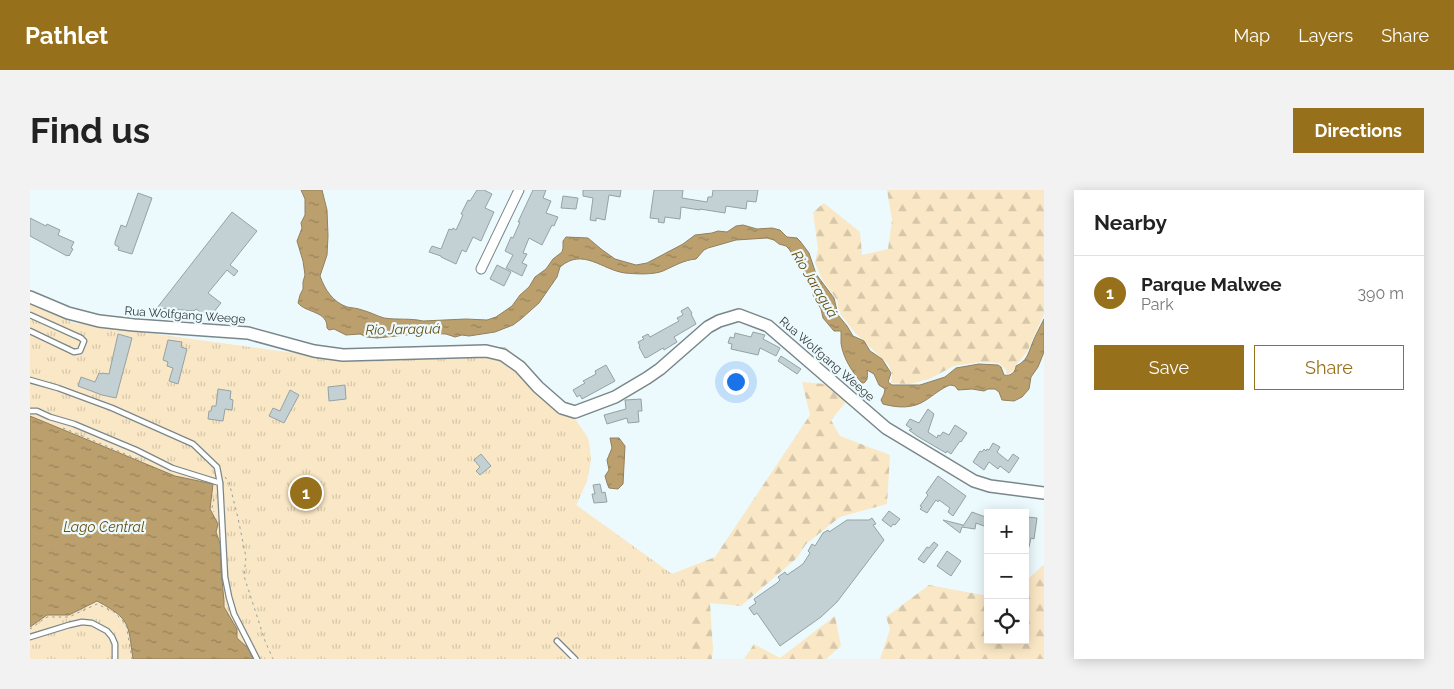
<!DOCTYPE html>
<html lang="en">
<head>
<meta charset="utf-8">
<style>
  :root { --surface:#fff; --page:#f2f2f2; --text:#222; --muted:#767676; --line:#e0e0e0; --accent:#96701a }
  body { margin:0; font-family:Raleway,sans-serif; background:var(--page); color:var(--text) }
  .controls { position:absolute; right:15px; bottom:15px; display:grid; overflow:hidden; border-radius:0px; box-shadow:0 2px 12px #0003 }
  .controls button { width:45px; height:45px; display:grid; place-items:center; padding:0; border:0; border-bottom:1px solid var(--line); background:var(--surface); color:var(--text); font:25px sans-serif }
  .you { position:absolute; left:705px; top:191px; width:18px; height:18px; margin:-12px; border:4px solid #fff; border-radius:50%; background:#1a73e8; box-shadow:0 0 0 8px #1a73e833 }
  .badge { display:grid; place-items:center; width:32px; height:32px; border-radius:50%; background:var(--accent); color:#fff; font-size:16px; font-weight:700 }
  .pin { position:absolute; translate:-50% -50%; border:2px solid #fff; box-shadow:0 1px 5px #0006 }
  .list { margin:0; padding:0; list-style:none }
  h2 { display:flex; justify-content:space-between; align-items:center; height:65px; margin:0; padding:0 20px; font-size:21px }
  h2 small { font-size:16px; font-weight:400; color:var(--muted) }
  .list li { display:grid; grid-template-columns:32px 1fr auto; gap:15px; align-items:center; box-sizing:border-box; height:75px; padding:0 20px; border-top:1px solid var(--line) }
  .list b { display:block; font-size:19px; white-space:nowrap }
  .list p { margin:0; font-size:16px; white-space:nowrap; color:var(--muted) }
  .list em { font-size:16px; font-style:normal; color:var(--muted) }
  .actions { display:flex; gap:10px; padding:15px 20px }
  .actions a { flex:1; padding:11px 0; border:1px solid var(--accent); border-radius:0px; text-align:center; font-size:18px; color:var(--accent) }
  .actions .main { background:var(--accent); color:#fff }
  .icon { flex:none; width:28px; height:28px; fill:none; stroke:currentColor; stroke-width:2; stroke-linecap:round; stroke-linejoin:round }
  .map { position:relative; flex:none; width:1014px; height:469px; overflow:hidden; border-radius:0px }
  header { display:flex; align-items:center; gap:30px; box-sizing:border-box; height:70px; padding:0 25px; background:var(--accent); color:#fff }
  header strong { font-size:24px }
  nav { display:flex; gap:28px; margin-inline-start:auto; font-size:18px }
  .intro { display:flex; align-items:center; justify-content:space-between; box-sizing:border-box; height:120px; padding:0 30px }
  h1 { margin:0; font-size:35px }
  .button { padding:12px 22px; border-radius:0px; background:var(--accent); color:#fff; font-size:18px; font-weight:700 }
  main { display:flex; gap:30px; padding:0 30px }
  aside { flex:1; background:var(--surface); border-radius:0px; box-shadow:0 2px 12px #0003 }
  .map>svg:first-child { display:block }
</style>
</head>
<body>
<header>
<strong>Pathlet</strong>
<nav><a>Map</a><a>Layers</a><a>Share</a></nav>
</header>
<div class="intro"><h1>Find us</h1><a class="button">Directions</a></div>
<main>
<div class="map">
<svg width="1014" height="469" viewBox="0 0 1014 469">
  <defs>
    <pattern id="forest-firs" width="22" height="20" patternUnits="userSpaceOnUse" patternTransform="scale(1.25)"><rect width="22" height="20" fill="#fae7c5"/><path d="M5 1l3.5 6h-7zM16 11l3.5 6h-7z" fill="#d7c7aa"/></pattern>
    <pattern id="park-tufts" width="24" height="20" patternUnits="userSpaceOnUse" patternTransform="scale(1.25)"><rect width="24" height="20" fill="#fae7c5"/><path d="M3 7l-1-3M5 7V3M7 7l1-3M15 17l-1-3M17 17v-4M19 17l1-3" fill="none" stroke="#d7c7aa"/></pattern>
    <pattern id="water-ripples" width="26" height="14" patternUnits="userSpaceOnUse" patternTransform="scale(1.25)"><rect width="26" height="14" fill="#bba06e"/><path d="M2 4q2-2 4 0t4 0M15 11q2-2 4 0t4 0" fill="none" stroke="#99835b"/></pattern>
  </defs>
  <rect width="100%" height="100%" fill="#ecfafe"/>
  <g fill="url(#forest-firs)">
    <path d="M 857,0 L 1014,0 L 1014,124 L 997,162 L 986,175 L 985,179 L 977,185 L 976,180 L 969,173 L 950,172 L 924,176 L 899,189 L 880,194 L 861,193 L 862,182 L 858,174 L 825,143 L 809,122 L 807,110 L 792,89 L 785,73 L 788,59 L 783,22 L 794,13 L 830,42 L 832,65 L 858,59 L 862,30 Z"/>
    <path d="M 280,156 L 316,164 L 475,157 L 494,172 L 515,195 L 535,213 L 558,248 L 561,269 L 557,291 L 546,315 L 642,384 L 685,367 L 780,225 L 772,192 L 795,194 L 816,212 L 801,230 L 810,246 L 860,265 L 857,314 L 810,327 L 776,354 L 767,368 L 711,416 L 680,413 L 683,458 L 682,469 L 233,469 Z"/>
    <path d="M 1014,375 L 1014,469 L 850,469 L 860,439 L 856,427 L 899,395 L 958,406 L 958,450 L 995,450 L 995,392 L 1012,376 Z"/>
    <path d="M 805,426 L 811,456 L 796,469 L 714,469 L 724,454 L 750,468 Z"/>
  </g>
  <path fill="url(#park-tufts)" d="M 0,113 L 44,133 L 302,168 L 330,176 L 457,161 L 533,225 L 558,248 L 561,269 L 557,291 L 546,315 L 661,398 L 662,469 L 0,469 Z"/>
  <g fill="url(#water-ripples)" stroke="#92805e">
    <path d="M 271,0 L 292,0 L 297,20 L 298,46 L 297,65 L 290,86 C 295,100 303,112 317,117 C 322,118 327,118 332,120 C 340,122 347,126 354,128 C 367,130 380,128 393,131 L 436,129 L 457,130 L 466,127 L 482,116 L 490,105 L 499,97 L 505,87 L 516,79 L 523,69 L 532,62 L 533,58 L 533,51 L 536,47 L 558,48 L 571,59 L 585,69 L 606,75 L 617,73 L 653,54 L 665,45 L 682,43 L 688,41 L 697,42 L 706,36 L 713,35 L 727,39 L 742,38 L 750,40 L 757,47 L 767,48 L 770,51 L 779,63 L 786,84 L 804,108 L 808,125 L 817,136 L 823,146 L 834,151 L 840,161 L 852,169 L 861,183 L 858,192 L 862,195 L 890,195 L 915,187 L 926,178 L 949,174 L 968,175 L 971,177 L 974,185 C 981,187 986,181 986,176 C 997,171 998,164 1002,154 C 1005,146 1010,137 1014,129 L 1014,162 L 1008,177 L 1001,187 L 999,199 L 992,207 L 984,211 L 972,210 L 969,202 L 965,199 L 958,199 L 954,201 L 942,199 L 928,200 L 925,196 L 920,195 C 910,199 904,205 896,210 C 883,219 868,218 853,214 L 851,210 L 854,204 L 855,199 L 849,195 L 844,184 L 837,180 C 838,185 838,190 834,193 L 832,193 C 822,182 813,168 811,153 C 811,149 811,146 811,141 L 804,141 L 793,128 L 791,119 L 783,105 L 782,96 L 759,59 L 756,56 L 749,54 L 744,50 L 737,48 L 706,50 L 678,58 L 674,60 L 666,69 C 654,70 644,76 633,81 C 623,85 606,84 595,83 C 572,80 553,57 530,77 L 527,87 L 509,113 L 491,129 L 483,135 L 465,142 L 439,146 L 432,145 L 425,147 L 416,144 L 394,143 L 347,148 L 337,147 L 330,144 L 316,145 L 304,139 L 299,140 L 297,138 C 298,121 276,123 268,113 L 270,105 L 273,99 L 273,92 L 275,85 L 273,71 L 267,51 L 272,38 L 271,33 L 275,25 L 275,9 Z"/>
    <path d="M 0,226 L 145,286 L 183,294 L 180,319 L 188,334 L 186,342 L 191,356 L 191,379 L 194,411 L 194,417 L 207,439 L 207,448 L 218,458 L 223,469 L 103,469 C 98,434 101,429 67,411 L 39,425 L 17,425 L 0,437 Z"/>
    <path d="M 580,248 L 589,248 L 595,256 L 593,294 L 588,299 L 579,298 L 577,293 L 575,286 L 579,280 L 577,270 L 582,258 Z"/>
  </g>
  <g fill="#c3d1d4" stroke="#95a2a5">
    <path d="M 447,0 L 454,0 L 462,4 L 455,18 L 464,22 L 451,51 L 443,47 L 436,62 L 432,60 L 426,74 L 411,67 L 411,66 L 399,62 L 402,56 L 411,59 L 419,39 L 422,40 L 423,38 L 426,40 L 433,25 L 431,24 L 438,10 L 440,11 Z"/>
    <path d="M 503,0 L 516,0 L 513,8 L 521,11 L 516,23 L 528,27 L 524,36 L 522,35 L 512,55 L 499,48 L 493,63 L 497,64 L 492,73 L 497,75 L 492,86 L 476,78 L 483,65 L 475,61 L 481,47 L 483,48 L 490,32 L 488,32 Z"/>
    <path d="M 553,0 L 591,0 L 590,7 L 579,5 L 575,30 L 566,28 L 566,31 L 560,30 L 563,8 L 553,6 Z"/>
    <path d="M 624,0 L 653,0 L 652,8 L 677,12 L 678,7 L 682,7 L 683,0 L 728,0 L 726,12 L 717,11 L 716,19 L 696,16 L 695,23 L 670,19 L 670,20 L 651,17 L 650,29 L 635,27 L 634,33 L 628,32 L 629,29 L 620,28 Z"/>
    <path d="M 108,3 L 122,8 L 102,64 L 88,60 L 89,57 L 85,55 L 85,52 L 91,35 L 96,37 Z"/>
    <path d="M 533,6 L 548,8 L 546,19 L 531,18 Z"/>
    <path d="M 202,22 L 227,41 L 200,75 L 208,81 L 204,86 L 197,80 L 178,103 L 191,113 L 179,128 L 166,119 L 164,121 L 127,118 Z"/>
    <path d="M 0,28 L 16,36 L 17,34 L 30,40 L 28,45 L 44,52 L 41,58 L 43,59 L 39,66 L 38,65 L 37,66 L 0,46 Z"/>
    <path d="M 467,75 L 481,82 L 474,96 L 460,89 Z"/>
    <path d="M 658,117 L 662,123 L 661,124 L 666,134 L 644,147 L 647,152 L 634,160 L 633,158 L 618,167 L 615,168 L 609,157 L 610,156 L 608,152 L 614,149 L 612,147 L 618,144 L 620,147 L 649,131 L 647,128 L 653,125 L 651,121 Z"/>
    <path d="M 723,142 L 735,145 L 733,149 L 750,158 L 746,166 L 730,158 L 728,165 L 701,159 L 702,154 L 698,153 L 700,147 L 704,148 L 705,143 L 721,147 Z"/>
    <path d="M 88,144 L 102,148 L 86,208 L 72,205 L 48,196 L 51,187 L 65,192 L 69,183 L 72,184 L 72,183 L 79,184 Z"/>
    <path d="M 138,150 L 152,152 L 151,157 L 157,159 L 148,194 L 139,191 L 143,178 L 137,176 L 138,172 L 133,170 Z"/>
    <path d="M 751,166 L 771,179 L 767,184 L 748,171 Z"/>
    <path d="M 576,175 L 585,191 L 552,209 L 550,205 L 547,207 L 543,200 L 555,193 L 553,191 L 566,184 L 565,181 Z"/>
    <path d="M 315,195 L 316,209 L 299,211 L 298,197 Z"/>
    <path d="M 188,199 L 201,201 L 200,209 L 203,210 L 202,220 L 195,219 L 193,231 L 178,229 L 179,221 L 181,221 L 182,216 L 186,216 Z"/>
    <path d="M 260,200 L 269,205 L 254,233 L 239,226 L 243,218 L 250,221 Z"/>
    <path d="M 611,209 L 612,221 L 608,221 L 609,232 L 598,233 L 597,228 L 577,234 L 574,225 L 596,219 L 595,210 Z"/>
    <path d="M 898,219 L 904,224 L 898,242 L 907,248 L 908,245 L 910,246 L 913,242 L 919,245 L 925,235 L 937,243 L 931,252 L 930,251 L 921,264 L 917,261 L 916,263 L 887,246 L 879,240 L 882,239 L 876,235 L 880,229 L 889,233 Z"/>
    <path d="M 963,253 L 970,257 L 967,262 L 978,271 L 983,264 L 989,268 L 979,283 L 970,276 L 968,279 L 959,272 L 954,280 L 943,272 L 950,261 L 952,262 L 954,259 L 956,261 L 957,259 L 959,260 Z"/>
    <path d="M 451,264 L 461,276 L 450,285 L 446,281 L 450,277 L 444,270 Z"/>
    <path d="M 908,286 L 936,306 L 923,326 L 918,322 L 920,318 L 909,310 L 908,312 L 906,310 L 897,323 L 890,319 L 892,317 L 890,316 L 898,305 L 896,303 Z"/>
    <path d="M 570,294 L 572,303 L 575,302 L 577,312 L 564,313 L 562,304 L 565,304 L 563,295 Z"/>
    <path d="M 859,321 L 870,329 L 865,335 L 863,334 L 861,337 L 852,330 Z"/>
    <path d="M 942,322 L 958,328 L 958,332 L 954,336 L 946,333 L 945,339 L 932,337 L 930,343 L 913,330 L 933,335 L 933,336 Z"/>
    <path d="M 997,327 L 1007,328 L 1004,349 L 1001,348 L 998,361 L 995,361 L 995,338 Z"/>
    <path d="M 842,328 L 846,334 L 843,335 L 854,350 L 807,412 L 791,427 L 750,456 L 727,423 L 724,425 L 719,418 L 726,413 L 724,409 L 747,393 L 750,390 L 748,387 L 755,382 L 757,385 L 773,374 L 780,363 L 778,361 L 782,354 L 785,356 L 793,343 L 798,340 L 799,342 L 817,330 L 839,330 Z"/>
    <path d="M 904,352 L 908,355 L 894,373 L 888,369 L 897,357 L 899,358 Z"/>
    <path d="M 917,361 L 931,371 L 921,386 L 907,376 Z"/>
  </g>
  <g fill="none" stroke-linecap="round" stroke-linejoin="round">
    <defs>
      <g id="lane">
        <path d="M 0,125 L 51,148 L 54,151 L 50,161 L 44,162 L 0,141"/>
        <path d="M 0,190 L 28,198 L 82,218 L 163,254 L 187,277 L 190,293"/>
        <path d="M 0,221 L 7,221 L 20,227 L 44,234 L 106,260 L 142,278 L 190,293 L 195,387 L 199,407 L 204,424 L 227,469"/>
        <path d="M 0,447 L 39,435 L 52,432 L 62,433 L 77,441 L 82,447 L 85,454 L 85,469"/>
        <path d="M 527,451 L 545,469"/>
      </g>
      <path id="street" d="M 451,79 L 489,0"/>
      <path id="secondary" d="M 0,107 L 38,123 L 69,131 L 104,135 L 218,143 L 284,161 L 313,165 L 456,161 L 473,165 L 490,177 L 508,197 L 532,218 L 545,222 L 585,207 L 617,188 L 630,179 L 678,137 L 689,131 L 709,125 L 738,136 L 856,238 L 944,291 L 960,296 L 1014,303"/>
    </defs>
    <use href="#lane" stroke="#7a878a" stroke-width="7"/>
    <use href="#street" stroke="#7a878a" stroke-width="11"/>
    <use href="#secondary" stroke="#7a878a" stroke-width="14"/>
    <g stroke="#949ea1" stroke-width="1" stroke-dasharray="2.5 4" stroke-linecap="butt">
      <path d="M 33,238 L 112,271"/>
      <path d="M 195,287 L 199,292 L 208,328 L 216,367 L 214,386 L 235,451 L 243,469"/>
      <path d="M 184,309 L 182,318 L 184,322"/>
      <path d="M 0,439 L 17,427 L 39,427 L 67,414 L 84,422 L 96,434 L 102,469"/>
    </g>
    <use href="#lane" stroke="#fff" stroke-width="4.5"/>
    <use href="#street" stroke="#fff" stroke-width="9"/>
    <use href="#secondary" stroke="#fff" stroke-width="11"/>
  </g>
  <g text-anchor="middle" stroke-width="4.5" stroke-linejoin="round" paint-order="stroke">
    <g font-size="12" fill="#323739" stroke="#ecfafe">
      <text transform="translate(155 125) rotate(4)" y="4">Rua Wolfgang Weege</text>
      <text transform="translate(797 169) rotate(41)" y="4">Rua Wolfgang Weege</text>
    </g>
    <g font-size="14" font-style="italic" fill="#684c0d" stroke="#ecfafe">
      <text transform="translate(785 94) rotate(59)" y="5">Rio Jaraguá</text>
      <text transform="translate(373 139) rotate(-1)" y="5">Rio Jaraguá</text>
      <text x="74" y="342">Lago Central</text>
    </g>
  </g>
</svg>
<div class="controls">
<button>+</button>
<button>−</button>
<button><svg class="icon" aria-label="locate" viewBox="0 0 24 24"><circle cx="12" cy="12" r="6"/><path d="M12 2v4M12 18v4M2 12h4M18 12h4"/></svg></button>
</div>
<div class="you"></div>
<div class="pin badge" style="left:276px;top:303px">1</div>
</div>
<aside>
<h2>Nearby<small></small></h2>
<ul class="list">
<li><span class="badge">1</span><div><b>Parque Malwee</b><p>Park</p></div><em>390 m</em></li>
</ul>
<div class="actions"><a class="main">Save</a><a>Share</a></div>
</aside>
</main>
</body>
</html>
